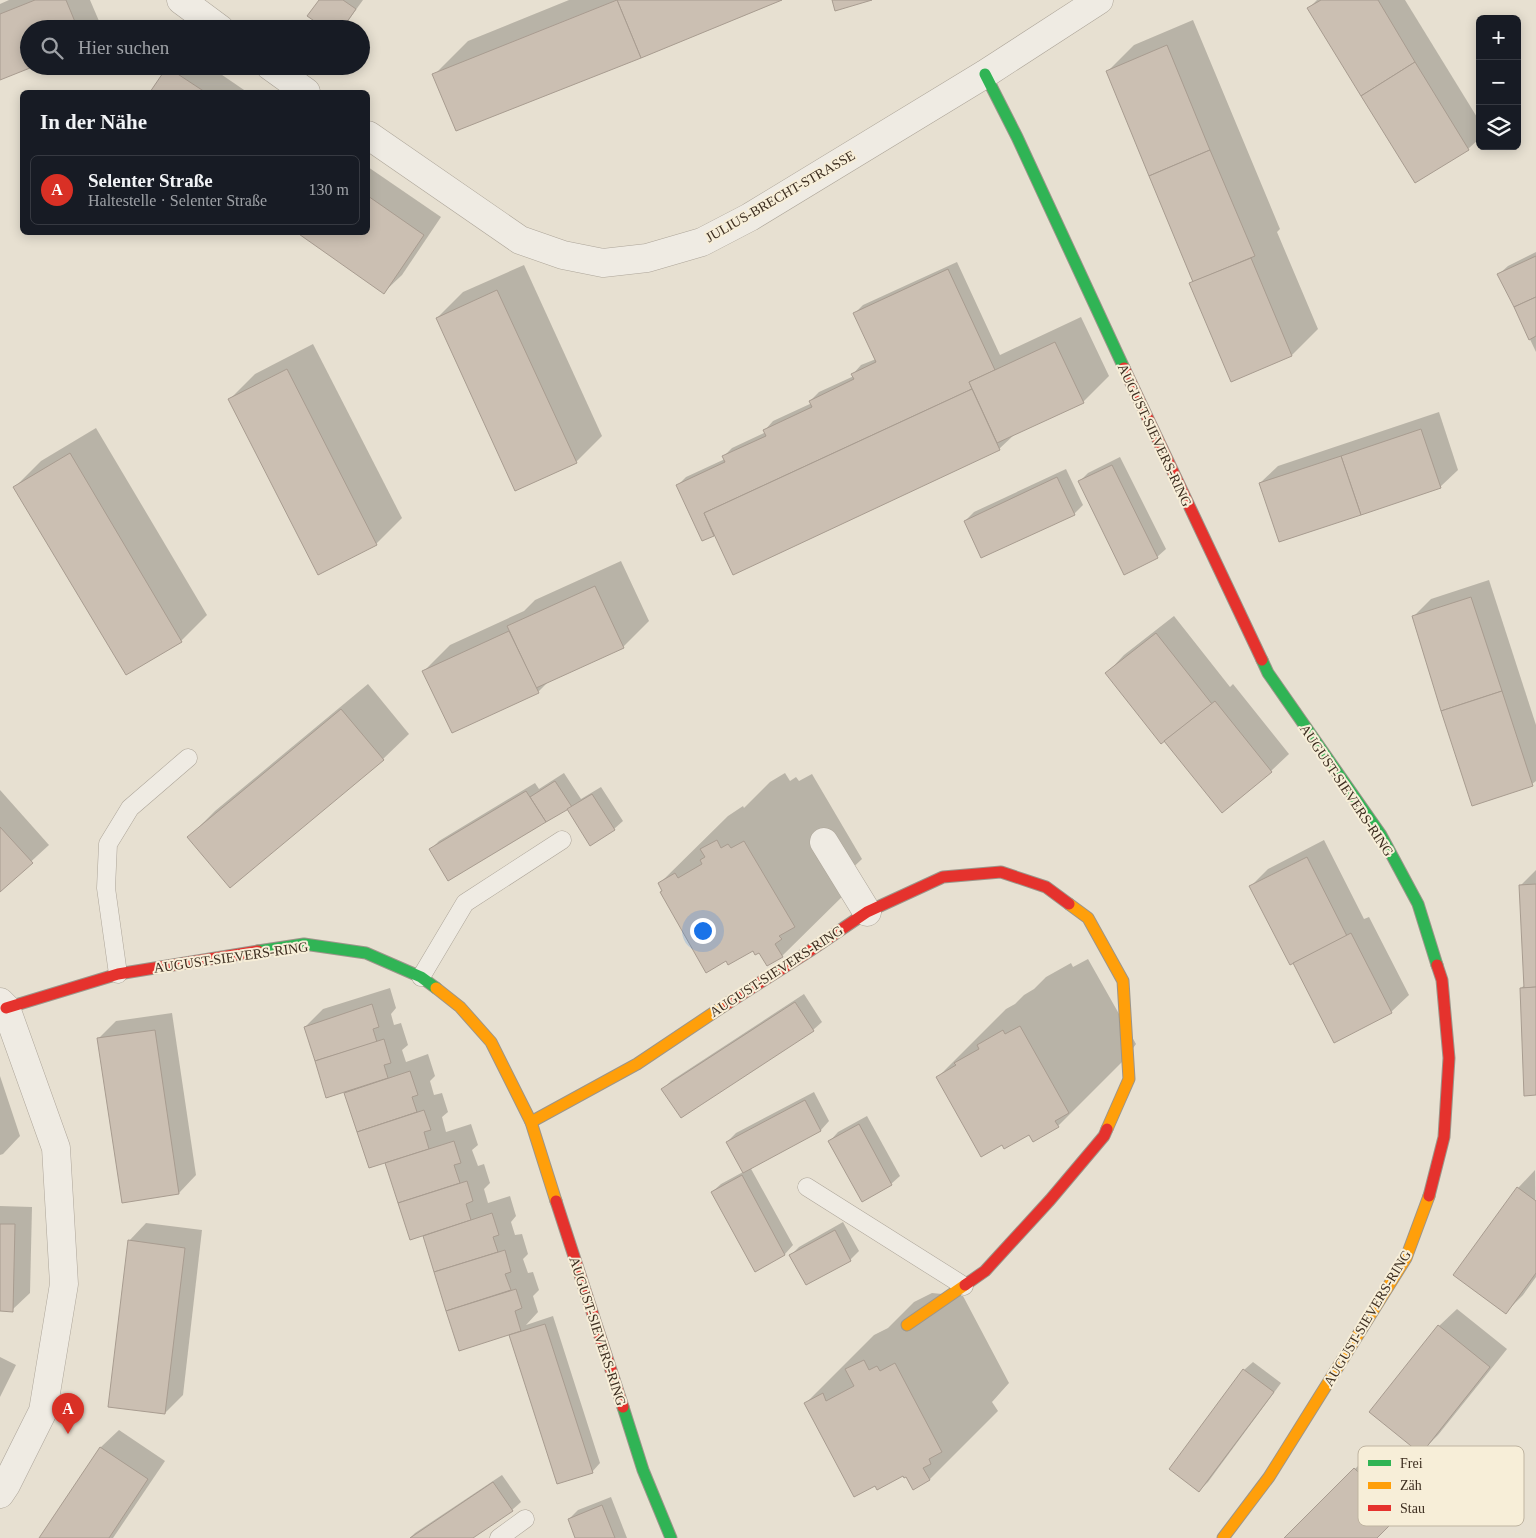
<!DOCTYPE html>
<html lang="de">
<head>
<meta charset="utf-8">
<style>
  :root { --surface:#171b24; --page:#20242c; --text:#f1f3f6; --muted:#9ea1a6; --line:#363941; --accent:#d93025 }
  body { margin:0; font-family:"Times New Roman",serif; background:var(--page); color:var(--text) }
  .controls { position:absolute; right:15px; top:15px; display:grid; overflow:hidden; border-radius:8px; box-shadow:0 2px 12px #0003 }
  .controls button { width:45px; height:45px; display:grid; place-items:center; padding:0; border:0; border-bottom:1px solid var(--line); background:var(--surface); color:var(--text); font:25px sans-serif }
  .you { position:absolute; left:702px; top:930px; width:18px; height:18px; margin:-12px; border:4px solid #fff; border-radius:50%; background:#1a73e8; box-shadow:0 0 0 8px #1a73e833 }
  .badge { display:grid; place-items:center; width:32px; height:32px; border-radius:50%; background:var(--accent); color:#fff; font-size:16px; font-weight:700 }
  .pin { position:absolute; translate:-50% -41px; filter:drop-shadow(0 1px 2px #0008) }
  .pin::after { content:''; position:absolute; top:26px; width:18px; height:15px; background:inherit; clip-path:polygon(0 0,100% 0,50% 100%) }
  .list { margin:0; padding:0; list-style:none }
  h2 { display:flex; justify-content:space-between; align-items:center; height:65px; margin:0; padding:0 20px; font-size:21px }
  h2 small { font-size:16px; font-weight:400; color:var(--muted) }
  .list li { display:grid; grid-template-columns:32px 1fr auto; gap:15px; align-items:center; box-sizing:border-box; height:70px; margin:0 10px 10px; padding:0 10px; border:1px solid var(--line); border-radius:8px }
  .list b { display:block; font-size:19px; white-space:nowrap }
  .list p { margin:0; font-size:16px; white-space:nowrap; color:var(--muted) }
  .list em { font-size:16px; font-style:normal; color:var(--muted) }
  .icon { flex:none; width:28px; height:28px; fill:none; stroke:currentColor; stroke-width:2; stroke-linecap:round; stroke-linejoin:round }
  .map { position:relative; flex:none; width:1536px; height:1538px; overflow:hidden }
  .search { position:absolute; background:var(--surface); box-shadow:0 2px 12px #0003; left:20px; top:20px; width:350px; height:55px; display:flex; align-items:center; gap:12px; box-sizing:border-box; padding:0 18px; border-radius:28px; color:var(--muted); font-size:19px }
  .panel { position:absolute; background:var(--surface); box-shadow:0 2px 12px #0003; left:20px; top:90px; width:350px; height:145px; border-radius:8px }
  .map>svg:first-child { display:block }
</style>
</head>
<body>
<div class="map">
<svg width="1536" height="1538" viewBox="0 0 1536 1538">
  <rect width="100%" height="100%" fill="#e7e0d1"/>
  <g fill="#0003">
    <path d="M 9,0 L 90,0 L 102,28 L 29,29 L 0,79 L 0,4 Z"/>
    <path d="M 320,0 L 363,0 L 342,29 L 328,29 Z"/>
    <path d="M 569,0 L 778,0 L 434,75 L 468,41 Z"/>
    <path d="M 1317,0 L 1405,0 L 1480,122 L 1480,138 L 1468,149 L 1309,8 Z"/>
    <path d="M 1193,20 L 1280,229 L 1277,232 L 1318,329 L 1292,355 L 1190,284 L 1193,281 L 1108,71 L 1134,45 Z"/>
    <path d="M 170,66 L 209,66 L 247,92 L 151,92 Z"/>
    <path d="M 368,167 L 441,217 L 402,275 L 384,292 L 368,232 Z"/>
    <path d="M 1536,252 L 1536,352 L 1499,274 L 1508,266 Z"/>
    <path d="M 957,262 L 1000,355 L 1081,317 L 1109,376 L 1083,402 L 1015,434 L 999,449 L 713,535 L 678,485 L 686,477 L 725,459 L 724,456 L 732,448 L 766,432 L 765,430 L 773,421 L 812,403 L 810,401 L 819,392 L 854,376 L 853,374 L 861,365 L 876,359 L 855,313 L 863,305 Z"/>
    <path d="M 524,265 L 602,436 L 576,462 L 437,318 L 463,292 Z"/>
    <path d="M 313,344 L 402,518 L 376,544 L 229,400 L 255,374 Z"/>
    <path d="M 1439,412 L 1458,470 L 1440,487 L 1260,483 L 1278,466 Z"/>
    <path d="M 96,428 L 207,615 L 181,641 L 15,487 L 41,461 Z"/>
    <path d="M 1120,457 L 1166,549 L 1157,557 L 1079,482 L 1088,473 Z"/>
    <path d="M 1066,469 L 1083,505 L 1074,514 L 965,521 L 974,512 Z"/>
    <path d="M 621,561 L 649,621 L 623,647 L 549,681 L 538,692 L 424,671 L 450,645 L 524,611 L 535,600 Z"/>
    <path d="M 1489,580 L 1536,725 L 1536,781 L 1532,784 L 1413,617 L 1431,599 Z"/>
    <path d="M 1174,616 L 1230,687 L 1233,684 L 1289,754 L 1271,771 L 1164,740 L 1107,673 L 1124,655 Z"/>
    <path d="M 368,684 L 409,734 L 383,759 L 189,837 L 215,811 Z"/>
    <path d="M 564,773 L 581,799 L 601,787 L 623,821 L 614,829 L 568,808 L 448,879 L 431,849 L 439,841 L 535,783 L 539,789 Z"/>
    <path d="M 785,773 L 790,781 L 796,777 L 799,781 L 812,774 L 862,859 L 843,877 L 850,889 L 782,956 L 753,949 L 663,890 L 660,883 L 728,816 L 743,806 L 744,808 L 770,782 Z"/>
    <path d="M 0,790 L 49,845 L 0,890 Z"/>
    <path d="M 1324,840 L 1364,919 L 1369,917 L 1409,995 L 1391,1012 L 1294,961 L 1251,886 L 1268,869 Z"/>
    <path d="M 1536,870 L 1536,1094 L 1521,988 L 1525,985 L 1521,885 Z"/>
    <path d="M 1088,959 L 1136,1044 L 1126,1058 L 1058,1126 L 1030,1134 L 1002,1144 L 938,1077 L 1006,1009 L 1015,1004 L 1024,995 L 1034,989 L 1046,977 L 1071,963 L 1073,967 Z"/>
    <path d="M 390,988 L 396,1008 L 391,1014 L 394,1025 L 401,1023 L 408,1045 L 402,1050 L 406,1062 L 428,1054 L 435,1076 L 430,1081 L 434,1095 L 442,1093 L 448,1112 L 442,1117 L 446,1132 L 471,1124 L 478,1145 L 472,1150 L 478,1166 L 484,1164 L 490,1183 L 484,1189 L 488,1203 L 510,1196 L 516,1216 L 511,1222 L 515,1235 L 522,1234 L 528,1254 L 523,1259 L 528,1273 L 533,1272 L 539,1290 L 533,1296 L 538,1312 L 526,1325 L 553,1316 L 600,1463 L 592,1472 L 511,1336 L 514,1332 L 460,1350 L 424,1234 L 411,1238 L 385,1161 L 370,1166 L 344,1091 L 305,1027 L 323,1009 Z"/>
    <path d="M 804,994 L 822,1022 L 813,1030 L 681,1116 L 663,1089 L 671,1081 Z"/>
    <path d="M 172,1013 L 196,1175 L 179,1193 L 99,1038 L 116,1021 Z"/>
    <path d="M 0,1076 L 20,1136 L 3,1154 L 0,1155 Z"/>
    <path d="M 814,1092 L 829,1121 L 821,1130 L 750,1167 L 793,1245 L 785,1254 L 755,1270 L 712,1192 L 721,1184 L 743,1172 L 727,1142 L 736,1133 Z"/>
    <path d="M 867,1116 L 900,1176 L 891,1184 L 830,1141 L 838,1132 Z"/>
    <path d="M 1535,1170 L 1536,1277 L 1523,1295 L 1505,1313 L 1454,1275 L 1518,1188 Z"/>
    <path d="M 0,1206 L 32,1207 L 30,1293 L 12,1310 L 0,1310 Z"/>
    <path d="M 843,1222 L 859,1251 L 850,1260 L 807,1284 L 791,1255 L 799,1247 Z"/>
    <path d="M 146,1223 L 202,1230 L 183,1395 L 165,1413 L 129,1241 Z"/>
    <path d="M 932,1293 L 963,1296 L 1009,1383 L 992,1402 L 998,1411 L 930,1479 L 913,1488 L 907,1476 L 806,1403 L 874,1335 L 888,1328 L 914,1302 Z"/>
    <path d="M 1457,1309 L 1507,1349 L 1438,1435 L 1421,1452 L 1439,1326 Z"/>
    <path d="M 0,1357 L 16,1365 L 0,1397 Z"/>
    <path d="M 1253,1362 L 1281,1383 L 1208,1482 L 1199,1491 L 1244,1370 Z"/>
    <path d="M 119,1430 L 165,1461 L 113,1538 L 41,1538 L 101,1447 Z"/>
    <path d="M 1373,1451 L 1418,1496 L 1376,1538 L 1286,1538 Z"/>
    <path d="M 502,1475 L 521,1502 L 512,1510 L 471,1538 L 410,1538 L 415,1533 Z"/>
    <path d="M 611,1497 L 627,1538 L 577,1538 L 569,1519 L 578,1510 Z"/>
  </g>
  <g fill="#cbbfb2" stroke="#a89c90">
    <path d="M 35,0 L 66,0 L 78,29 L 29,29 L 29,66 L 35,66 L 0,80 L 0,14 Z"/>
    <path d="M 319,0 L 343,0 L 356,9 L 342,29 L 326,29 L 307,16 Z"/>
    <path d="M 617,0 L 782,0 L 641,58 Z"/>
    <path d="M 617,0 L 641,58 L 456,131 L 432,74 Z"/>
    <path d="M 832,0 L 872,0 L 835,11 Z"/>
    <path d="M 1321,0 L 1378,0 L 1415,62 L 1361,96 L 1307,8 Z"/>
    <path d="M 1167,45 L 1210,150 L 1149,176 L 1106,71 Z"/>
    <path d="M 1415,62 L 1469,150 L 1415,183 L 1361,96 Z"/>
    <path d="M 167,67 L 205,92 L 150,92 Z"/>
    <path d="M 1210,150 L 1255,256 L 1193,282 L 1149,176 Z"/>
    <path d="M 368,196 L 424,235 L 384,294 L 296,232 L 368,232 Z"/>
    <path d="M 1536,256 L 1536,297 L 1514,307 L 1497,274 Z"/>
    <path d="M 1251,258 L 1292,356 L 1231,382 L 1189,283 Z"/>
    <path d="M 948,269 L 995,370 L 969,382 L 972,389 L 704,513 L 714,536 L 702,541 L 676,485 L 725,462 L 722,456 L 766,436 L 763,430 L 812,407 L 809,401 L 854,379 L 851,374 L 876,362 L 853,313 Z"/>
    <path d="M 497,290 L 577,463 L 515,491 L 436,318 Z"/>
    <path d="M 1536,297 L 1536,336 L 1529,340 L 1514,307 Z"/>
    <path d="M 1055,342 L 1084,403 L 997,443 L 969,382 Z"/>
    <path d="M 287,369 L 377,545 L 318,575 L 228,399 Z"/>
    <path d="M 972,389 L 1000,450 L 733,575 L 704,513 Z"/>
    <path d="M 1421,429 L 1441,488 L 1361,515 L 1341,456 Z"/>
    <path d="M 70,453 L 182,642 L 126,675 L 13,487 Z"/>
    <path d="M 1341,456 L 1361,515 L 1279,542 L 1259,483 Z"/>
    <path d="M 1112,465 L 1158,558 L 1124,575 L 1078,481 Z"/>
    <path d="M 1057,477 L 1075,515 L 981,558 L 964,521 Z"/>
    <path d="M 595,586 L 624,648 L 536,688 L 507,626 Z"/>
    <path d="M 1471,597 L 1502,691 L 1441,711 L 1412,616 Z"/>
    <path d="M 509,631 L 539,693 L 452,733 L 422,671 Z"/>
    <path d="M 1156,633 L 1212,704 L 1161,744 L 1105,673 Z"/>
    <path d="M 1502,691 L 1533,786 L 1472,806 L 1441,711 Z"/>
    <path d="M 1215,701 L 1272,772 L 1222,813 L 1164,741 Z"/>
    <path d="M 341,709 L 384,760 L 230,888 L 187,837 Z"/>
    <path d="M 555,781 L 572,807 L 546,822 L 530,797 Z"/>
    <path d="M 526,791 L 546,822 L 448,881 L 429,849 Z"/>
    <path d="M 592,794 L 615,830 L 590,846 L 567,809 Z"/>
    <path d="M 0,827 L 33,863 L 0,892 Z"/>
    <path d="M 717,840 L 721,848 L 728,844 L 731,848 L 744,841 L 795,927 L 779,936 L 782,939 L 775,944 L 783,957 L 767,966 L 759,953 L 755,955 L 753,951 L 728,965 L 726,961 L 706,973 L 660,892 L 662,891 L 658,883 L 675,873 L 678,878 L 702,864 L 700,860 L 705,857 L 700,849 Z"/>
    <path d="M 1307,857 L 1347,936 L 1290,965 L 1249,886 Z"/>
    <path d="M 1536,884 L 1536,987 L 1524,988 L 1519,885 Z"/>
    <path d="M 1351,933 L 1392,1013 L 1334,1043 L 1293,963 Z"/>
    <path d="M 1536,987 L 1536,1095 L 1524,1096 L 1520,988 Z"/>
    <path d="M 795,1002 L 814,1031 L 681,1118 L 661,1089 Z"/>
    <path d="M 372,1004 L 379,1027 L 373,1029 L 377,1042 L 315,1061 L 304,1027 Z"/>
    <path d="M 1020,1026 L 1069,1113 L 1055,1121 L 1059,1127 L 1033,1142 L 1029,1135 L 1004,1149 L 1002,1145 L 981,1157 L 936,1077 L 956,1065 L 954,1063 L 979,1049 L 977,1045 L 1003,1030 L 1005,1034 Z"/>
    <path d="M 155,1030 L 179,1194 L 122,1203 L 97,1038 Z"/>
    <path d="M 384,1039 L 391,1063 L 384,1065 L 388,1078 L 326,1098 L 315,1061 Z"/>
    <path d="M 410,1071 L 418,1095 L 412,1097 L 417,1112 L 357,1132 L 344,1093 Z"/>
    <path d="M 805,1100 L 821,1131 L 743,1173 L 726,1142 Z"/>
    <path d="M 424,1110 L 431,1130 L 424,1132 L 429,1149 L 369,1168 L 357,1132 Z"/>
    <path d="M 859,1124 L 892,1185 L 862,1202 L 828,1141 Z"/>
    <path d="M 454,1141 L 461,1163 L 454,1165 L 460,1183 L 398,1203 L 385,1163 Z"/>
    <path d="M 742,1175 L 785,1255 L 755,1272 L 711,1192 Z"/>
    <path d="M 467,1181 L 473,1201 L 466,1204 L 471,1220 L 410,1240 L 398,1203 Z"/>
    <path d="M 1517,1187 L 1536,1201 L 1536,1273 L 1506,1314 L 1453,1275 Z"/>
    <path d="M 492,1213 L 499,1235 L 493,1237 L 498,1252 L 434,1272 L 423,1236 Z"/>
    <path d="M 0,1224 L 15,1224 L 13,1312 L 0,1311 Z"/>
    <path d="M 835,1230 L 851,1261 L 806,1285 L 789,1255 Z"/>
    <path d="M 128,1240 L 185,1248 L 165,1414 L 108,1407 Z"/>
    <path d="M 505,1250 L 511,1272 L 505,1274 L 511,1290 L 446,1311 L 434,1272 Z"/>
    <path d="M 516,1289 L 522,1308 L 515,1311 L 521,1331 L 459,1351 L 446,1311 Z"/>
    <path d="M 545,1324 L 593,1473 L 557,1484 L 509,1335 Z"/>
    <path d="M 1438,1325 L 1490,1367 L 1421,1454 L 1369,1412 Z"/>
    <path d="M 864,1360 L 869,1370 L 877,1366 L 880,1371 L 895,1363 L 942,1452 L 929,1459 L 931,1464 L 923,1468 L 930,1480 L 913,1490 L 906,1477 L 904,1478 L 903,1476 L 877,1490 L 875,1486 L 854,1497 L 804,1403 L 823,1393 L 826,1401 L 854,1386 L 845,1369 Z"/>
    <path d="M 1243,1369 L 1274,1392 L 1199,1492 L 1169,1469 Z"/>
    <path d="M 100,1447 L 148,1479 L 109,1538 L 39,1538 Z"/>
    <path d="M 1354,1468 L 1401,1514 L 1377,1538 L 1284,1538 Z"/>
    <path d="M 493,1482 L 513,1511 L 473,1538 L 410,1538 Z"/>
    <path d="M 602,1505 L 615,1538 L 575,1538 L 568,1519 Z"/>
  </g>
  <g fill="none" stroke-linecap="round" stroke-linejoin="round">
    <defs>
      <g id="lane">
        <path d="M 118,974 L 106,888 L 108,844 L 130,808 L 188,758"/>
        <path d="M 421,977 L 465,903 L 562,840"/>
        <path d="M 807,1187 L 964,1286"/>
        <path d="M 499,1538 L 525,1519"/>
      </g>
      <g id="street">
        <path d="M 181,0 L 220,29"/>
        <path d="M 270,66 L 306,92"/>
        <path d="M 368,135 L 520,240 L 563,255 L 603,263 L 647,258 L 702,242 L 750,217 L 985,74 L 1099,0"/>
        <path d="M 824,842 L 867,912"/>
        <path d="M 0,1002 L 6,1008 L 56,1148 L 64,1284 L 43,1411 L 6,1485 L 0,1494"/>
      </g>
      <g id="fast">
        <path d="M 985,74 L 1017,137 L 1124,368"/>
        <path d="M 1262,660 L 1268,673 L 1381,835 L 1418,904 L 1437,965"/>
        <path d="M 258,951 L 304,944 L 366,953 L 421,977 L 436,988"/>
        <path d="M 623,1407 L 643,1470 L 671,1538"/>
      </g>
      <g id="slow">
        <path d="M 1069,904 L 1088,918 L 1123,981 L 1129,1079 L 1107,1129"/>
        <path d="M 436,988 L 460,1007 L 491,1042 L 531,1122 L 556,1201"/>
        <path d="M 531,1122 L 637,1064 L 728,1003"/>
        <path d="M 907,1325 L 965,1285"/>
        <path d="M 1223,1538 L 1269,1477 L 1406,1258 L 1429,1196"/>
      </g>
      <g id="jam">
        <path d="M 1124,368 L 1262,660"/>
        <path d="M 728,1003 L 808,952 L 867,912 L 943,877 L 1001,872 L 1046,887 L 1069,904"/>
        <path d="M 6,1008 L 118,974 L 258,951"/>
        <path d="M 1429,1196 L 1444,1137 L 1449,1058 L 1442,980 L 1437,965"/>
        <path d="M 556,1201 L 623,1407"/>
        <path d="M 965,1285 L 985,1271 L 1050,1200 L 1104,1136 L 1107,1129"/>
      </g>
    </defs>
    <use href="#lane" stroke="#ada599" stroke-width="19"/>
    <use href="#street" stroke="#ada599" stroke-width="29"/>
    <use href="#fast" stroke="#9c958a" stroke-width="13"/>
    <use href="#slow" stroke="#9c958a" stroke-width="13"/>
    <use href="#jam" stroke="#9c958a" stroke-width="13"/>
    <use href="#lane" stroke="#efebe3" stroke-width="18"/>
    <use href="#street" stroke="#efebe3" stroke-width="28"/>
    <use href="#fast" stroke="#30b455" stroke-width="11"/>
    <use href="#slow" stroke="#ff9f0a" stroke-width="11"/>
    <use href="#jam" stroke="#e5322d" stroke-width="11"/>
  </g>
  <g text-anchor="middle" stroke-width="4" stroke-linejoin="round" paint-order="stroke">
    <g font-size="14" fill="#3d2e20" stroke="#f7eed8">
      <text transform="translate(780 196) rotate(-30)" y="5">JULIUS-BRECHT-STRASSE</text>
      <text transform="translate(1155 435) rotate(65)" y="5">AUGUST-SIEVERS-RING</text>
      <text transform="translate(1347 790) rotate(56)" y="5">AUGUST-SIEVERS-RING</text>
      <text transform="translate(231 957) rotate(-8)" y="5">AUGUST-SIEVERS-RING</text>
      <text transform="translate(776 971) rotate(-33)" y="5">AUGUST-SIEVERS-RING</text>
      <text transform="translate(1367 1318) rotate(-59)" y="5">AUGUST-SIEVERS-RING</text>
      <text transform="translate(598 1331) rotate(72)" y="5">AUGUST-SIEVERS-RING</text>
    </g>
  </g>
  <rect x="1358" y="1446" width="166" height="80" rx="8" fill="#f7eed8" stroke="#bfb4a1" stroke-width="1"/>
  <rect x="1368" y="1460" width="23" height="6" fill="#30b455"/>
  <rect x="1368" y="1482" width="23" height="7" fill="#ff9f0a"/>
  <rect x="1368" y="1505" width="23" height="6" fill="#e5322d"/>
  <g font-size="14" fill="#3d2e20">
    <text x="1400" y="1468">Frei</text>
    <text x="1400" y="1490">Zäh</text>
    <text x="1400" y="1513">Stau</text>
  </g>
</svg>
<div class="controls">
<button>+</button>
<button>−</button>
<button><svg class="icon" aria-label="layers" viewBox="0 0 24 24"><path d="M12 4l9 5-9 5-9-5zM3 14l9 5 9-5"/></svg></button>
</div>
<div class="you"></div>
<div class="pin badge" style="left:68px;top:1434px">A</div>
<div class="search"><svg class="icon" aria-label="search" viewBox="0 0 24 24"><circle cx="10" cy="10" r="6"/><path d="M15 15l6 6"/></svg>Hier suchen</div>
<section class="panel">
<h2>In der Nähe<small></small></h2>
<ul class="list">
<li><span class="badge">A</span><div><b>Selenter Straße</b><p>Haltestelle · Selenter Straße</p></div><em>130 m</em></li>
</ul>
</section>
</div>
</body>
</html>
